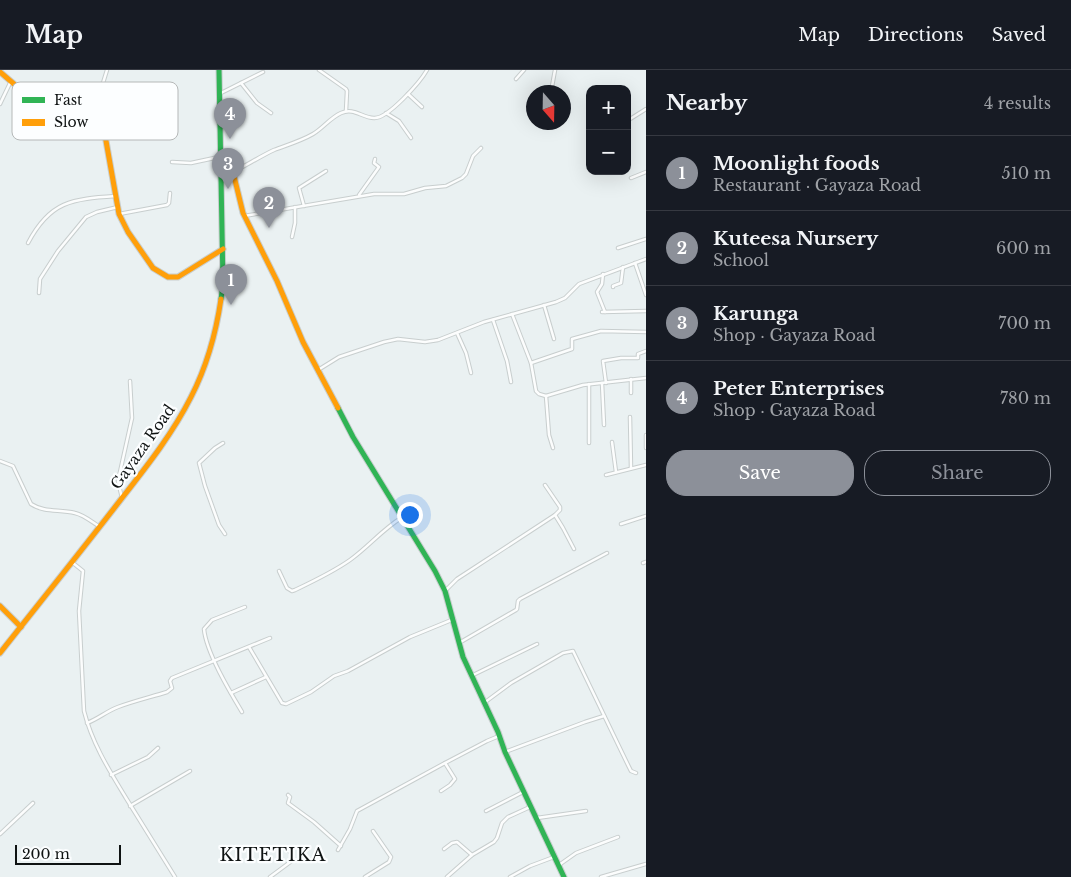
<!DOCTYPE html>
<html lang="en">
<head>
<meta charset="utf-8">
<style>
  :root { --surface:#171b24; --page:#242831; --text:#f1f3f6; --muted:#9ea1a6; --line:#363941; --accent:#8c9099 }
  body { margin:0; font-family:"Libre Baskerville",serif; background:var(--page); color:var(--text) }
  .controls { position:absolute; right:15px; top:15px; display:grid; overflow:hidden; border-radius:10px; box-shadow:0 5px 20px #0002 }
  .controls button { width:45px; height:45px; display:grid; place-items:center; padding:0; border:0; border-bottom:1px solid var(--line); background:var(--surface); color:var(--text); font:25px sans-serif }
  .compass { position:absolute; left:526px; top:15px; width:45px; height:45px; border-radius:50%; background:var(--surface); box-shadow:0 5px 20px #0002; rotate:160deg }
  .scale { position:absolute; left:15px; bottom:12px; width:106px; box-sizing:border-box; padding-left:5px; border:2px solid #0f1313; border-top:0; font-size:14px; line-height:18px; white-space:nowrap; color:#0f1313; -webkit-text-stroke:4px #fcfeff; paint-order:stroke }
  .you { position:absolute; left:409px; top:444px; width:18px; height:18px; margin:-12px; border:4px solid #fff; border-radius:50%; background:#1a73e8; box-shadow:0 0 0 8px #1a73e833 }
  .badge { display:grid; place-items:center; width:32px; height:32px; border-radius:50%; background:var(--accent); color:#fff; font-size:16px; font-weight:700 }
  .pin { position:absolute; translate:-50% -41px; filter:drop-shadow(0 1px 2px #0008) }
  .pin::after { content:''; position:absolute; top:26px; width:18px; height:15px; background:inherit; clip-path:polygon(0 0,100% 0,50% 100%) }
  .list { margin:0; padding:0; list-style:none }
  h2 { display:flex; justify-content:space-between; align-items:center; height:65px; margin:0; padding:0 20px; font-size:21px }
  h2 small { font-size:16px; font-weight:400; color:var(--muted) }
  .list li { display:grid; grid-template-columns:32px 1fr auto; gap:15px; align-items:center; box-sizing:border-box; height:75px; padding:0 20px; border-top:1px solid var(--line) }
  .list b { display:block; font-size:19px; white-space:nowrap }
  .list p { margin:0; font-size:16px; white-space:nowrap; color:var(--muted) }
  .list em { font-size:16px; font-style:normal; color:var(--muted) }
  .actions { display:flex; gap:10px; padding:15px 20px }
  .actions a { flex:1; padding:11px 0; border:1px solid var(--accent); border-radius:20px; text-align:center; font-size:18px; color:var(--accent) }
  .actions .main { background:var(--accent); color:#fff }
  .map { position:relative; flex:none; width:646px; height:807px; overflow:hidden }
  header { display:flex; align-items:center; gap:30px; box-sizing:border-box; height:70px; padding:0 25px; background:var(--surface); border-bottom:1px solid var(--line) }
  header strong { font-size:24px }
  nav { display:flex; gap:28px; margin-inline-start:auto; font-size:18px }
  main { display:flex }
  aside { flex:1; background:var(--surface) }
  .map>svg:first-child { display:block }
</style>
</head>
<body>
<header>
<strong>Map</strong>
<nav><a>Map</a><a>Directions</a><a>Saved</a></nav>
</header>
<main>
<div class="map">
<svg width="646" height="807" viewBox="0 0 646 807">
  <rect width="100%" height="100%" fill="#eaf1f2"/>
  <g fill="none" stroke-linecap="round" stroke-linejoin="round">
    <defs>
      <g id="street">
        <path d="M 107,0 L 103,13 L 96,17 L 94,21 L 103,54 L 139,51"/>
        <path d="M 319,0 L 346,19 L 347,21 L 346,41"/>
        <path d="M 516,9 L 524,0"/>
        <path d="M 241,13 L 257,33 L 271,43"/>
        <path d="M 551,22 L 555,0"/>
        <path d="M 221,23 L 263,2"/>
        <path d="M 408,24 L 422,37"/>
        <path d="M 0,34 L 11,11"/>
        <path d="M 386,43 L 399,51 L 411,68"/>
        <path d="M 627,51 L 646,39"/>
        <path d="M 172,92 L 191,93 L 219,87"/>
        <path d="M 233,102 C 247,95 261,86 274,80 C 287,75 301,71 313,64 C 323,58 330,48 341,43 C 354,37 362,48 374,48 C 388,49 421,11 427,0"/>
        <path d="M 631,108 L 646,102"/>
        <path d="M 359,125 L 379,97 L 374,93 L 375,89"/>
        <path d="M 304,136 L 299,118 L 326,101"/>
        <path d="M 119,144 L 167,135 L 169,133 L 170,123"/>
        <path d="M 244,146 L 374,124 L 404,124 L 425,118 L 446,116 L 462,108 L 466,104 L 473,86 L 481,78"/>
        <path d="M 292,167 L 295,153 L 295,137"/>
        <path d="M 28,173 C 50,131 72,129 116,126"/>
        <path d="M 618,178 L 646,169"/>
        <path d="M 635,193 L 646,225"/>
        <path d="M 603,204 L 602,214 L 597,222 L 605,242"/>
        <path d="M 613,217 L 613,216 L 621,213 L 623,197"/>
        <path d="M 39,223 L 40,209 L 58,181 L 86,147 L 97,142 L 118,137"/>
        <path d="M 544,235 L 554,269"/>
        <path d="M 602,242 L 646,241"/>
        <path d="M 512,244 L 531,293 L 536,321 L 539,324 L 546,326 L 583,315 L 646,308"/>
        <path d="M 493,250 L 507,291 L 511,312"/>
        <path d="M 457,263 L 466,283 L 471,303"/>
        <path d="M 531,293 L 572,279 L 572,269 L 601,261 L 646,262"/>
        <path d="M 318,300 L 339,287 L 384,272 L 398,269 L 425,272 L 438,270 L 484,252 L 556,232 L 565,228 L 579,214 L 646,189"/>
        <path d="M 602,313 L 604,355"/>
        <path d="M 606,313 L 603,291 L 621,288 L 638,288 L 638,284 L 646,281"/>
        <path d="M 631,323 L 631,309"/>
        <path d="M 546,326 L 549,365 L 553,378"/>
        <path d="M 630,347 L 631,398"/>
        <path d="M 646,365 L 646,378"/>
        <path d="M 612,372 L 616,402"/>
        <path d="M 223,373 L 215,378 L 199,393 L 205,416 L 219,455 L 225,464"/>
        <path d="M 589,373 L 589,314"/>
        <path d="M 0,391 L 13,396 L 31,434 C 45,443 59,439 75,443 C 84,445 92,452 100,457"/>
        <path d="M 606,405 L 646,395"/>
        <path d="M 545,415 L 560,437 L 560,440 L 555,445 L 563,458 L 574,479"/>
        <path d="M 122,428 L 118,411 L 132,348 L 130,311"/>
        <path d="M 621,454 L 646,446"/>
        <path d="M 73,493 L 83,501 L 79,541 L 84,641 C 92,673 109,700 126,728 C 142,754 159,781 175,807"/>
        <path d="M 643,493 L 646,492"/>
        <path d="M 279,501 L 287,518 L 292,521 L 295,520 C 314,511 333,502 350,490 C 368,477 382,460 401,448"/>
        <path d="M 445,521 L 457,509 L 555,445"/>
        <path d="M 459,573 L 516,540 L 517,539 L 518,531 L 520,529 L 607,483"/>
        <path d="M 249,577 L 282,633 L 286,634 L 311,622 L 334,606 L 348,601 L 410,567 L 454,549"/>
        <path d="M 471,606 L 537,574"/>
        <path d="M 231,623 L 266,607"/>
        <path d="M 484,633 L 511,613 L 563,583 L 573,581 L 628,695 L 631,701 L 636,703"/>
        <path d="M 242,642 C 230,622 206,582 204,559 L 212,550 L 245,537"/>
        <path d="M 87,653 C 98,649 107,641 118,637 C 134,631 151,627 167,622 L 172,618 L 170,611 L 172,608 L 270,568"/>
        <path d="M 505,682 L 585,652 L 604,646"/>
        <path d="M 111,705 L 148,687 L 158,678"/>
        <path d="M 441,721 L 450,715 L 455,709 L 445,693 L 487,671 L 499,666"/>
        <path d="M 288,725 L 290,727 L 288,733 L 314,752 L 341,776"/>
        <path d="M 130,736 L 190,701"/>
        <path d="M 486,741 L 523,722"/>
        <path d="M 537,748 L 586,741"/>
        <path d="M 0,764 L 33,733"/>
        <path d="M 444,779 L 452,773 L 457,772 L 472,785"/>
        <path d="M 338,780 L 350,759 L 357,741 L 445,693"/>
        <path d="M 559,795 L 576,783 L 618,767"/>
        <path d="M 270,807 L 293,790 L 292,784 L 287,779"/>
        <path d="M 365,807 L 389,792 L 391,787 L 373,761"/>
        <path d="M 447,807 L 472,785 L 494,772 L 497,768 L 502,753 L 508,747 L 530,737"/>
        <path d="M 510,807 L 530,796 L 554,787"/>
        <path d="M 601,807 L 646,794"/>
      </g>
      <g id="fast">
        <path d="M 219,0 L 223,214 L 221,229"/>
        <path d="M 338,338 L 353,367 L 435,501 L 445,521 L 463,587 L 498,662 L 505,682 L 564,807"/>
      </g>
      <g id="slow">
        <path d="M 0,2 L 58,52 L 71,55 L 103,54 L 119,144 L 128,162 L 153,198 L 168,207 L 178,207 L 223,179"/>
        <path d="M 221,97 L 232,100 L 233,102 L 243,143 L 277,211 L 303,272 L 338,338"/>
        <path d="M 0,536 L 21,557"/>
        <path d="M 0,583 C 41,531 82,480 122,428 C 147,396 173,363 191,327 C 207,296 216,263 221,229"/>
      </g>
    </defs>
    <use href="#street" stroke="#c8cece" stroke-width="4.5"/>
    <use href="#fast" stroke="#c8cece" stroke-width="7"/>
    <use href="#slow" stroke="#c8cece" stroke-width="7"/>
    <use href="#street" stroke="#fcfdfd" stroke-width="2.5"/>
    <use href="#fast" stroke="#30b455" stroke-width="5"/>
    <use href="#slow" stroke="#ff9f0a" stroke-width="5"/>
  </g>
  <g text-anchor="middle" stroke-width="4.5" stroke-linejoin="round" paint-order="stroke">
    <g font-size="15" fill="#0f1313" stroke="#fcfeff">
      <text transform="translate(143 377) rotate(-55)" y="5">Gayaza Road</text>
    </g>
    <g font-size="18" letter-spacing="1" fill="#0f1313" stroke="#fcfeff">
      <text x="273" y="791">KITETIKA</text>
    </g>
  </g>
  <rect x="12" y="12" width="166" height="58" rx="8" fill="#fcfeff" stroke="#b5b8b8" stroke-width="1"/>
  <rect x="22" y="27" width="23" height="6" fill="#30b455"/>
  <rect x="22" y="49" width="23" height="7" fill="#ff9f0a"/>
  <g font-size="14" fill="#0f1313">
    <text x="54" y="35">Fast</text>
    <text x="54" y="57">Slow</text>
  </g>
</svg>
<div class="controls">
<button>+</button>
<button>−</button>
</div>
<svg class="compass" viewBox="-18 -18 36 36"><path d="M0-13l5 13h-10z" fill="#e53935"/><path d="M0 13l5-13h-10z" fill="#9ea1a6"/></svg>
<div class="scale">200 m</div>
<div class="you"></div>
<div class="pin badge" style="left:231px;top:235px">1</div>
<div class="pin badge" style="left:269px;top:158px">2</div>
<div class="pin badge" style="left:228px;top:119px">3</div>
<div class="pin badge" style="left:230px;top:69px">4</div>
</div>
<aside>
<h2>Nearby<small>4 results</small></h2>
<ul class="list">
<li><span class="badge">1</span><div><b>Moonlight foods</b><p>Restaurant · Gayaza Road</p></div><em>510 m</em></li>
<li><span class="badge">2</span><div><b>Kuteesa Nursery</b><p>School</p></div><em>600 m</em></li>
<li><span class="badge">3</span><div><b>Karunga</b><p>Shop · Gayaza Road</p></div><em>700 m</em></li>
<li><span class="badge">4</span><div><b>Peter Enterprises</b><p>Shop · Gayaza Road</p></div><em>780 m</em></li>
</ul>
<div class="actions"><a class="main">Save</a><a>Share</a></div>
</aside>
</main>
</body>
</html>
